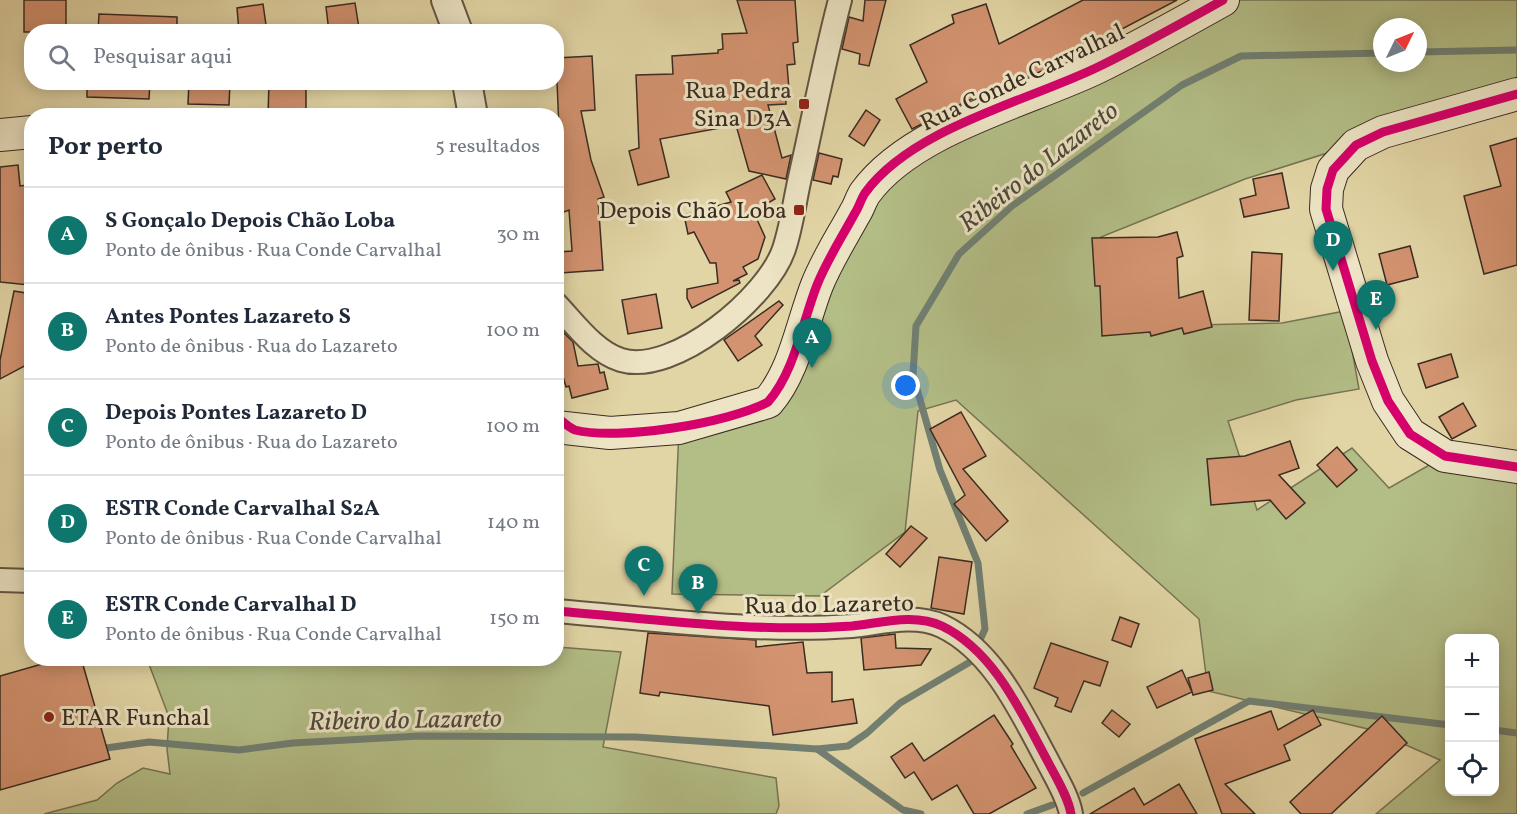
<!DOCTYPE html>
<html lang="pt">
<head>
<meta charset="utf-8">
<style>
  :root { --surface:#fff; --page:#f6f6f7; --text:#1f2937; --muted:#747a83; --line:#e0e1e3; --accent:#0f766e }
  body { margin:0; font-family:Vollkorn,serif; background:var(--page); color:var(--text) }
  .controls { position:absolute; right:18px; bottom:18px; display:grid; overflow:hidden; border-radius:12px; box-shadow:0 3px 15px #0003 }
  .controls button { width:54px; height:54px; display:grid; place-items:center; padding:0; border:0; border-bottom:2px solid var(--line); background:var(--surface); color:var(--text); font:30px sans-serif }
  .compass { position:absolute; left:1373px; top:18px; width:54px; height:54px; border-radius:50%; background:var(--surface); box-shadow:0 3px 15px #0003; rotate:47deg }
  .you { position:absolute; left:906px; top:386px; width:21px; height:21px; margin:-15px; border:4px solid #fff; border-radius:50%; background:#1a73e8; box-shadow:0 0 0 9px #1a73e833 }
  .badge { display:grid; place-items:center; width:39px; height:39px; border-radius:50%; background:var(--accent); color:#fff; font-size:20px; font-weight:700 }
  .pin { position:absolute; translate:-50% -50px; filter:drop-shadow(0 2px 3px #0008) }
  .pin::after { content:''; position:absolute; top:32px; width:21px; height:18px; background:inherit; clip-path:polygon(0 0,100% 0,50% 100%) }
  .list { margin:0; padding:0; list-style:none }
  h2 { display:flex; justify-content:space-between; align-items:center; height:78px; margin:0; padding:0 24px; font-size:26px }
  h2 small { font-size:20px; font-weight:400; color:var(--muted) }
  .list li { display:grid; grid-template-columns:39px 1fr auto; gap:18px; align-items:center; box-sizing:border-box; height:96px; padding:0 24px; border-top:2px solid var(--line) }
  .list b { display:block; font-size:22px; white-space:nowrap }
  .list p { margin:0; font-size:20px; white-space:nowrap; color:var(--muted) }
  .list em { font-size:20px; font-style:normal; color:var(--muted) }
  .icon { flex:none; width:33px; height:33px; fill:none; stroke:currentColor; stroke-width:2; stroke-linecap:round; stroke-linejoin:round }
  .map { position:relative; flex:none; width:1517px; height:814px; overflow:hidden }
  .search { position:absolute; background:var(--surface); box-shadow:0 3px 15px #0003; left:24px; top:24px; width:540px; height:66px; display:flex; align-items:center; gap:15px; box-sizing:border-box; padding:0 21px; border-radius:24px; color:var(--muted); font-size:22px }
  .panel { position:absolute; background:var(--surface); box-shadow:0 3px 15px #0003; left:24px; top:108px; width:540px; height:558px; border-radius:24px }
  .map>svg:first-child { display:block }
</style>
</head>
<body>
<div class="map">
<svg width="1517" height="814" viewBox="0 0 1517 814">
  <rect width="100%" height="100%" fill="#e2d5a5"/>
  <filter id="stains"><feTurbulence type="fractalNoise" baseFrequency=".00333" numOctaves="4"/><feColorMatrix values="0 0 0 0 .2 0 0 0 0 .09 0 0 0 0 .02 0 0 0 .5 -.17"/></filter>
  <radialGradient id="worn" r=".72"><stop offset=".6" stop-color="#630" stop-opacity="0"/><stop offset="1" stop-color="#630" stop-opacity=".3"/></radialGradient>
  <g fill="#b3bd86" stroke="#767454" stroke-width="1.5" fill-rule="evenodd">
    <path d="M 1223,0 L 1517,0 L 1517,93 L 1245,179 L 1101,237 L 1106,327 L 1282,323 L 1345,311 L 1359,389 L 1296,400 L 1228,421 L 1257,510 L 1352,448 L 1389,488 L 1445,456 L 1517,467 L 1517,814 L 1376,814 L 1440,760 L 1372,730 L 1208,691 L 1199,619 L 956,400 L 918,411 L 905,532 L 820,596 L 672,594 L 679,428 L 759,407 L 887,168 ZM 1382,27 L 1418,27 L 1418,63 L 1382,63 ZM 1450,638 L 1494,638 L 1494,792 L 1450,792 Z"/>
    <path d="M 557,647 L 621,652 L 603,747 L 776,778 L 779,806 L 776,814 L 44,814 L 97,800 L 117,783 L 143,768 L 170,774 L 167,749 L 169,717 L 147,659 L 556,658 Z"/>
  </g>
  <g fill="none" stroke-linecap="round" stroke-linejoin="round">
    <g stroke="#718073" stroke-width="7">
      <path d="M 1418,52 L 1517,50"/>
      <path d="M 1494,730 L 1517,733"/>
      <path d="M 99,749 L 149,742 L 239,750 L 293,743 L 419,736 L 636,737 L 817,749 L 903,810 L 921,814"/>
      <path d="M 817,749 L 848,746 L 867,733 L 900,703 L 970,662 L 985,629 L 978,563 L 940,470 L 913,375 L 916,326 L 959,254 L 1012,206 L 1182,85 L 1241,56 L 1382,53"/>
      <path d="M 1083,793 L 1249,701 L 1450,725"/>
      <path d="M 1027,814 L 1052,805"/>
    </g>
  </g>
  <g fill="#d39370" stroke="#3a2c21" stroke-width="1.5">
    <rect x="24" y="0" width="42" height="32"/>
    <path d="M 737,0 L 795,0 L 798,42 L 793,43 L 795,64 L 787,65 L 789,89 L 785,89 L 786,104 L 768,105 L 782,158 L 791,155 L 786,179 L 749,171 L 736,125 L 660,139 L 669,177 L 638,185 L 629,151 L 639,148 L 636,75 L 673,74 L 672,56 L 718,53 L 718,50 L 723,49 L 722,34 L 747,33 Z"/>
    <path d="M 865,0 L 886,0 L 869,66 L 859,64 L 860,54 L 842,49 L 849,17 L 863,21 Z"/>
    <path d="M 1083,0 L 1177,0 L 1042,71 L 965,102 L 912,129 L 896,99 L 927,82 L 910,45 L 954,23 L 952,15 L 986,4 L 999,44 Z"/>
    <path d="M 355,3 L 359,28 L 329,32 L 326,7 Z"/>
    <path d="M 263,4 L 267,32 L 239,32 L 237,8 Z"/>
    <path d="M 99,14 L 177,17 L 177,32 L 98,32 Z"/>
    <path d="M 592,56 L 595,110 L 581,111 L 591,160 L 604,197 L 598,199 L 603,270 L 560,273 L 558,252 L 572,251 L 569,210 L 556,215 L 556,129 L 559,129 L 556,58 Z"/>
    <path d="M 87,82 L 150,82 L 149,99 L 87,97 Z"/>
    <path d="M 189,82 L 230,82 L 229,105 L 188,104 Z"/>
    <path d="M 269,82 L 306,82 L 306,116 L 268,116 Z"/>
    <path d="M 866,110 L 880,120 L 864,146 L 849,136 Z"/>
    <path d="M 1517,138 L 1517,265 L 1484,274 L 1464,196 L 1501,186 L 1490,146 Z"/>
    <path d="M 819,153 L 842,159 L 838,177 L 833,176 L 831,184 L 813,180 Z"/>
    <path d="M 18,165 L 20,186 L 27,185 L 32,237 L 29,285 L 0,282 L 0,167 Z"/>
    <path d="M 1282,173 L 1289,208 L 1244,217 L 1240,199 L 1256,195 L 1253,179 Z"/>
    <path d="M 762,175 L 775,199 L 750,213 L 755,215 L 765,237 L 758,259 L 743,267 L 747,274 L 733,281 L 739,280 L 740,283 L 692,308 L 687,298 L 687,289 L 718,283 L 716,263 L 710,263 L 694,232 L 688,234 L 684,215 L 731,202 L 726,192 Z"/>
    <path d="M 1177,232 L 1183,256 L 1177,258 L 1179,298 L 1203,291 L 1212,327 L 1184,334 L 1182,328 L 1151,336 L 1150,332 L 1102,336 L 1100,286 L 1095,286 L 1092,238 L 1158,237 Z"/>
    <path d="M 1410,246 L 1418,277 L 1387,285 L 1379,254 Z"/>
    <path d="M 1252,252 L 1282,254 L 1279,321 L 1249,320 Z"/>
    <path d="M 14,291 L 32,294 L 32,362 L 0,379 L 0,360 Z"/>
    <path d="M 656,294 L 662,328 L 628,334 L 622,300 Z"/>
    <path d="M 779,301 L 783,305 L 755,336 L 762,345 L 738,361 L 724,340 Z"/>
    <path d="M 556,325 L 573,342 L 578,366 L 598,364 L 600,373 L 604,372 L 608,389 L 572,398 L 569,386 L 566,387 L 559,362 L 556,363 Z"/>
    <path d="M 1451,354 L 1458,377 L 1426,388 L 1418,364 Z"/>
    <path d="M 1463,403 L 1476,426 L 1452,439 L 1439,417 Z"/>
    <path d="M 961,412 L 986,456 L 963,469 L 1008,521 L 986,541 L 954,504 L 965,495 L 930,429 Z"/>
    <path d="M 1290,441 L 1299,468 L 1279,475 L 1305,503 L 1286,519 L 1270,500 L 1211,505 L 1207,459 L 1245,456 Z"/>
    <path d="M 1337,447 L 1357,470 L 1337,487 L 1317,465 Z"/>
    <path d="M 911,526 L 927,538 L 900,567 L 886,554 Z"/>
    <path d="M 939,557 L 972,562 L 964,614 L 931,608 Z"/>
    <path d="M 1120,617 L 1139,624 L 1131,647 L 1112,640 Z"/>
    <path d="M 648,633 L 756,640 L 756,647 L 803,642 L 807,673 L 832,672 L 832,702 L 853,699 L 857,723 L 773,735 L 769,706 L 660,692 L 659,696 L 640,693 Z"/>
    <path d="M 895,634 L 896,648 L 931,649 L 921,665 L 864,670 L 861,638 Z"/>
    <path d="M 1051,643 L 1108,662 L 1100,686 L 1084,681 L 1071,712 L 1055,706 L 1058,698 L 1034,688 Z"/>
    <path d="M 63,658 L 81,658 L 110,759 L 0,790 L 0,676 Z"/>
    <path d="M 1182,670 L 1192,692 L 1157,708 L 1147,687 Z"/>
    <path d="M 1209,672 L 1213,690 L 1193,695 L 1188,678 Z"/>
    <path d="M 1112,710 L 1130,724 L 1119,737 L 1102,723 Z"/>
    <path d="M 1313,710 L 1321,725 L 1284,745 L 1290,760 L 1225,784 L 1255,814 L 1222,814 L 1195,739 L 1271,711 L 1278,730 Z"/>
    <path d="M 994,715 L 1013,744 L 1011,746 L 1036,788 L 989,814 L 974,814 L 957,785 L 932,800 L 914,772 L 905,778 L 891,757 L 912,743 L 924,761 Z"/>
    <path d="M 1382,716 L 1407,743 L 1331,814 L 1301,814 L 1290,802 Z"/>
    <path d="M 1179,784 L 1197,814 L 1090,814 L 1134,788 L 1144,805 Z"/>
  </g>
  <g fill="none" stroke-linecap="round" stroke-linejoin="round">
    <defs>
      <g id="minor">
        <path d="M 556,304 C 575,324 595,352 621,360 C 674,376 768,297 784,249 C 792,225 795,198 801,173 C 814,115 825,57 840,0"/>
        <path d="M 0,580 L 32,581"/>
        <path d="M 556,611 C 655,619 753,633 852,626 C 881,623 914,613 942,626 C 994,651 1021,712 1047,760 C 1055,776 1068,796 1071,814"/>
      </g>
      <g id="tertiary">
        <path d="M 446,0 L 458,32"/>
        <path d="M 467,82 L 473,116"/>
      </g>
      <g id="secondary">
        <path d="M 1517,94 L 1383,132 L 1356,145 L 1333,170 L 1327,189 L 1326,209 L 1372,361 L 1388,401 L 1410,434 L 1445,456 L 1517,467"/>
        <path d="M 0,135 L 32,132"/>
        <path d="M 556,427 L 610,433 L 679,428 L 768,402 C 795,371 802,323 817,285 C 827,260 842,237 855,213 C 859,207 861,199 865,193 C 912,128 1028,101 1098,67 C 1141,46 1182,23 1223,0"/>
      </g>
    </defs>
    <use href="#minor" stroke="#645642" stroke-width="26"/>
    <use href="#tertiary" stroke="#645642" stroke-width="32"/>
    <use href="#secondary" stroke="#3a2c21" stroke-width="34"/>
    <use href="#minor" stroke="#ece4c4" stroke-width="22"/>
    <use href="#tertiary" stroke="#ece4c4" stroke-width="28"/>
    <use href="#secondary" stroke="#ece4c4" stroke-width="32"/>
    <defs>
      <g id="cycleway">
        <path d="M 1517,94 L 1383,132 L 1356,145 L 1333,170 L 1327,189 L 1326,209 L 1372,361 L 1388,401 L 1410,434 L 1445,456 L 1517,467"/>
        <path d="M 556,416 C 562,421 569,428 575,430 C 618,441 729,423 768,402 C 795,371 802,323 817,285 C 827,260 842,237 855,213 C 859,207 861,199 865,193 C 912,128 1028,101 1098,67 C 1141,46 1182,23 1223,0"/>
        <path d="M 556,611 C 655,619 753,633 852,626 C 881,623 914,613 942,626 C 994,651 1021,712 1047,760 C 1055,776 1068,796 1071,814"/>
      </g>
    </defs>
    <use href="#cycleway" stroke="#ece4c4" stroke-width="13"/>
    <use href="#cycleway" stroke="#d6006c" stroke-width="9"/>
  </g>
  <g fill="#8f2418" stroke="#ece4c4" stroke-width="2">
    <rect x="798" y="98" width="12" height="12" rx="3"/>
    <rect x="793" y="204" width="12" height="12" rx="3"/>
    <circle cx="49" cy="717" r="6"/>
  </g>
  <g text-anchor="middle" stroke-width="6" stroke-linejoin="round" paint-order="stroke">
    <g font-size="24" fill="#3a2c21" stroke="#ece4c4">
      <text transform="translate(1022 77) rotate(-25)" y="8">Rua Conde Carvalhal</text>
      <text transform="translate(829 604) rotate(-1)" y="8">Rua do Lazareto</text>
    </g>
    <g font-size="24" fill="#3a2c21" stroke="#ece4c4" text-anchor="end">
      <text x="792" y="98">Rua Pedra<tspan x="792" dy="28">Sina D3A</tspan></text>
      <text x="787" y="218">Depois Chão Loba</text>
      <text x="61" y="725" text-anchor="start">ETAR Funchal</text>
    </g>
    <g font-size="26" font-style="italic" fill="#4c483c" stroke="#ece4c4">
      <text transform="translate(1038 166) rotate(-38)" y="9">Ribeiro do Lazareto</text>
      <text transform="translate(405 719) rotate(-1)" y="9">Ribeiro do Lazareto</text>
    </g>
  </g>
  <rect width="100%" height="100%" filter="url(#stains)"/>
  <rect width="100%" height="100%" fill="url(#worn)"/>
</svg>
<div class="controls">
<button>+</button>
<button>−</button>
<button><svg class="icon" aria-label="locate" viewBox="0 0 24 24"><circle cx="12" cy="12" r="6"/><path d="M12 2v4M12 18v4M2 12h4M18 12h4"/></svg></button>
</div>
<svg class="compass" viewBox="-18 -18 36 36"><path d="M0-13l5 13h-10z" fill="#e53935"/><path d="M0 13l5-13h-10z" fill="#747a83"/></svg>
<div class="you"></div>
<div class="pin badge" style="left:812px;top:368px">A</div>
<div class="pin badge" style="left:698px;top:614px">B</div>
<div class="pin badge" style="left:644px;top:596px">C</div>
<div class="pin badge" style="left:1333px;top:271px">D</div>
<div class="pin badge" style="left:1376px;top:330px">E</div>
<div class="search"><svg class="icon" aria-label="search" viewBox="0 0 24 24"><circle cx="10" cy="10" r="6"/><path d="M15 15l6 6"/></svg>Pesquisar aqui</div>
<section class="panel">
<h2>Por perto<small>5 resultados</small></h2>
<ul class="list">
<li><span class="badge">A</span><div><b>S Gonçalo Depois Chão Loba</b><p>Ponto de ônibus · Rua Conde Carvalhal</p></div><em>30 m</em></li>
<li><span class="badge">B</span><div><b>Antes Pontes Lazareto S</b><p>Ponto de ônibus · Rua do Lazareto</p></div><em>100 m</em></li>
<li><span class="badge">C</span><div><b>Depois Pontes Lazareto D</b><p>Ponto de ônibus · Rua do Lazareto</p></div><em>100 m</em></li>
<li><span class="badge">D</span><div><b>ESTR Conde Carvalhal S2A</b><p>Ponto de ônibus · Rua Conde Carvalhal</p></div><em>140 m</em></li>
<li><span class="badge">E</span><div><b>ESTR Conde Carvalhal D</b><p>Ponto de ônibus · Rua Conde Carvalhal</p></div><em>150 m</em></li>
</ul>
</section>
</div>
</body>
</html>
